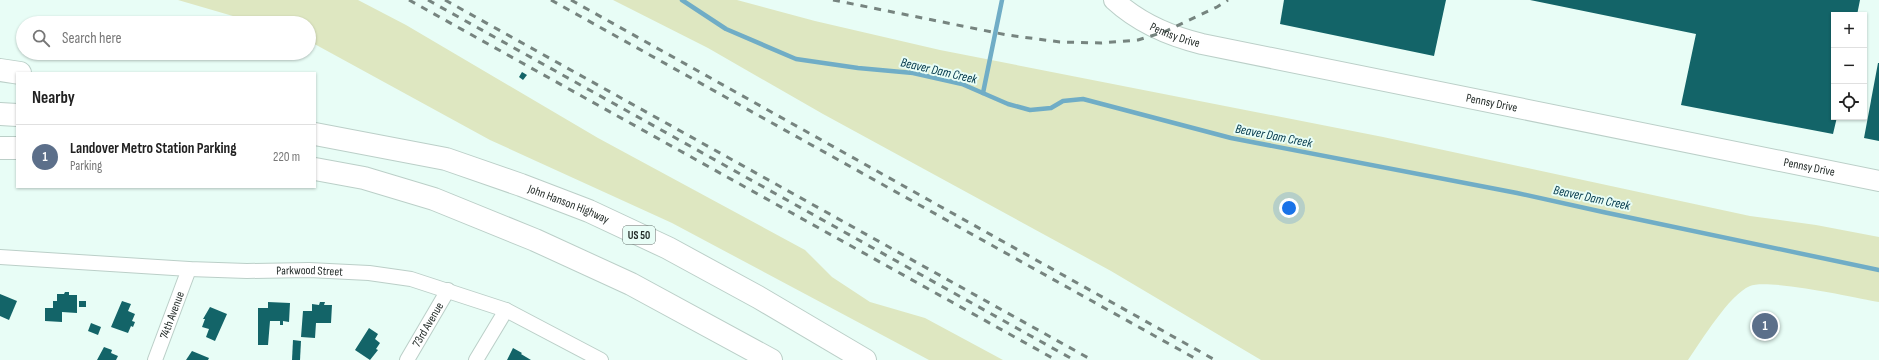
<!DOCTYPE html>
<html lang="en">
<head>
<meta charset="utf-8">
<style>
  :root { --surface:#fff; --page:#f6f6f6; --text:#222; --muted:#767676; --line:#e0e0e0; --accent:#2563eb }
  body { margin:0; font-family:"Sofia Sans Condensed",sans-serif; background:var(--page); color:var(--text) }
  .controls { position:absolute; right:12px; top:12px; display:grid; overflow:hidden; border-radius:0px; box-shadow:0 1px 3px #0004 }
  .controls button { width:36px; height:36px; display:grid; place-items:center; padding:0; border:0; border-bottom:1px solid var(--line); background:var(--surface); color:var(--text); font:20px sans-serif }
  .you { position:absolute; left:1289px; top:208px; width:14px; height:14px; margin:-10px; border:3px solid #fff; border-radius:50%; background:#1a73e8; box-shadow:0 0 0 6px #1a73e833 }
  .badge { display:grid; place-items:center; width:26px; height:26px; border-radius:50%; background:var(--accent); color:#fff; font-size:13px; font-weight:700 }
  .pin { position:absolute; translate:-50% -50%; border:2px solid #fff; box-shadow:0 1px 4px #0006 }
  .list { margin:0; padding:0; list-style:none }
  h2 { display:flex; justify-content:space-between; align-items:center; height:52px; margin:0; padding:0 16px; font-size:17px }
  h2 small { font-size:13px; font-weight:400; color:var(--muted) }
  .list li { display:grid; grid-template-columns:26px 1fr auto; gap:12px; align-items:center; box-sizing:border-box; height:64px; padding:0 16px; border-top:1px solid var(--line) }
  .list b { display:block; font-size:15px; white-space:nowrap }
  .list p { margin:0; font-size:13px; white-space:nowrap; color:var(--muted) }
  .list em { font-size:13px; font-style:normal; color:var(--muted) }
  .icon { flex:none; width:22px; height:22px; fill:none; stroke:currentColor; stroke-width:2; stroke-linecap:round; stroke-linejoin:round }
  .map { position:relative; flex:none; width:1879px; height:360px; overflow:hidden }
  .search { position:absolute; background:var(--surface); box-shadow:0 1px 3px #0004; left:16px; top:16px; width:300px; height:44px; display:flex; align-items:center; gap:10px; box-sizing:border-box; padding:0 14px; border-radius:22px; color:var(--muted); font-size:15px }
  .panel { position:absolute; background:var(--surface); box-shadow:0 1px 3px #0004; left:16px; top:72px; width:300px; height:116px; border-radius:0px }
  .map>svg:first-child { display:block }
</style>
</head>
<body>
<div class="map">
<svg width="1879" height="360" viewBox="0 0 1879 360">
  <rect width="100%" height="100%" fill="#e8fdf6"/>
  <g fill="#dee7c1">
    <path d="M 178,0 L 358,0 L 406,25 L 598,138 L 805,250 L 832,277 L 870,302 L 925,318 L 1003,360 L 929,360 L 672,223 L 490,140 L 309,41 L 309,23 L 257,23 Z"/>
    <path d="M 613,0 L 737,0 L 815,21 L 940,50 L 1383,137 L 1750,216 L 1816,225 L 1879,237 L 1879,302 C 1857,298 1766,278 1750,286 C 1729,295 1702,340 1688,360 L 1261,360 L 1111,271 L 823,114 L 708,48 Z"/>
  </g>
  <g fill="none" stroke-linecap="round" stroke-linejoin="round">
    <g stroke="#70adc6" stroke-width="4.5">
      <path d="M 682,0 L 726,29 L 796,59 L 858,68 L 913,73 L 962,84 L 1008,104 L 1030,110 L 1051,108 L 1063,101 L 1083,99 L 1231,138 L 1517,193 L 1603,212 L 1879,270"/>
      <path d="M 983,93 L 1002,0"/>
    </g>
  </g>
  <g fill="#136468">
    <path d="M 1284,0 L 1446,0 L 1434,56 L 1280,24 Z"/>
    <path d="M 1530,0 L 1860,0 L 1857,15 L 1834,15 L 1834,117 L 1837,117 L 1833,134 L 1681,105 L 1696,34 Z"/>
    <path d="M 1878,63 L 1879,63 L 1879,141 L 1864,138 Z"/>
    <path d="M 522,72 L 527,75 L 523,80 L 519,77 Z"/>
    <path d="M 65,292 L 69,292 L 69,295 L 77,295 L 77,313 L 62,312 L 62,322 L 45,321 L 45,308 L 53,308 L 53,301 L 57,301 L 57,294 L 64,294 Z"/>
    <path d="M 0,294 L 17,301 L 9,320 L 0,316 Z"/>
    <rect x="79" y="301" width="7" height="6"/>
    <path d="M 122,301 L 131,304 L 128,311 L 135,314 L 132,321 L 135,322 L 133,327 L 131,326 L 128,333 L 111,327 Z"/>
    <path d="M 268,302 L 290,303 L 289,322 L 283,321 L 283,325 L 280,325 L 280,321 L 270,321 L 268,345 L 258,345 L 258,308 L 268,308 Z"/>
    <path d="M 320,302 L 325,302 L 324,305 L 332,305 L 331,323 L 316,323 L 315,338 L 301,337 L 303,311 L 312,311 L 312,304 L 319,305 Z"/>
    <path d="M 210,307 L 227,314 L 215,341 L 206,337 L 209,329 L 202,327 L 205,319 L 203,319 Z"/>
    <path d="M 91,323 L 101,327 L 98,335 L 88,331 Z"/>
    <path d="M 369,328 L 378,334 L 375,339 L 380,343 L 376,349 L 378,350 L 370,360 L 355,350 Z"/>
    <path d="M 293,340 L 301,341 L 300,360 L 292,360 Z"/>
    <path d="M 104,347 L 112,350 L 111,353 L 118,356 L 116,360 L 97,360 Z"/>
    <path d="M 513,348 L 522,353 L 521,354 L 531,360 L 507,360 Z"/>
    <path d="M 192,351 L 209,358 L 208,360 L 186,360 Z"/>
  </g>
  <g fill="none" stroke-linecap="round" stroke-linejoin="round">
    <defs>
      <g id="street">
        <path id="s1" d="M 0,257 L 189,269 L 247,271 L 309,270 L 369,273 L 411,279 L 506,310 L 601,360"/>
        <path id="s2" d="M 155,360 L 189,269"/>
        <path id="s3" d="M 407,360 L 448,290"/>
        <path d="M 476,360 L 506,310"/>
      </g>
      <g id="secondary">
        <path id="s4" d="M 1114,0 C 1139,23 1169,36 1202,44 L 1879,181"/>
      </g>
      <g id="highway">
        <path d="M 0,70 L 20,73"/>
        <path d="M 0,114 L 17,115"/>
        <path id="s5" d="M 315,134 L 446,159 L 521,185 L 589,211 L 668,248 L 758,297 L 865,360"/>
        <path d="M 0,148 L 17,148"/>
        <path d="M 315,169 L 364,178 L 434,199 L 535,240 L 631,284 L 771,360"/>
      </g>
    </defs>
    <use href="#street" stroke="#bbcfc8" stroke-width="16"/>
    <use href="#secondary" stroke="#bbcfc8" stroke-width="22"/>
    <use href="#highway" stroke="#bbcfc8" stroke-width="24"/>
    <use href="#street" stroke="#fff" stroke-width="14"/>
    <use href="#secondary" stroke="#fff" stroke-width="20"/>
    <use href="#highway" stroke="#fff" stroke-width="22"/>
    <g stroke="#76847f" stroke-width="3" stroke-dasharray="7 7" stroke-linecap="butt">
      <path d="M 409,0 L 1056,360"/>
      <path d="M 428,0 L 1074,360"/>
      <path d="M 445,0 L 1092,360"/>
      <path d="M 551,0 L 1198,360"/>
      <path d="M 571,0 L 1215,360"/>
      <path d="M 833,0 L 1007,35 L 1060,42 L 1101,43 L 1138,40 L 1164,32 L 1217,7 L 1228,0"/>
    </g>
  </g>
  <g text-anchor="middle" stroke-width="4" stroke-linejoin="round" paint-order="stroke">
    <rect fill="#e8fdf6" stroke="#5f6b66" stroke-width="1" x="623" y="226" width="32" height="18" rx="3"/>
    <g font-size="11" font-weight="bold" fill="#242c29">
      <text x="639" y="239">US 50</text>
    </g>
    <g font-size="12" fill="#242c29" stroke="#e8fdf6">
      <text dy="4" stroke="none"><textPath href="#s4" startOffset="71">Pennsy Drive</textPath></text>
      <text dy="4" stroke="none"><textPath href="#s4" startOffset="395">Pennsy Drive</textPath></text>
      <text dy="4" stroke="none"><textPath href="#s4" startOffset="719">Pennsy Drive</textPath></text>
      <text dy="4" stroke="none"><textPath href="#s5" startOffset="264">John Hanson Highway</textPath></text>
      <text dy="4" stroke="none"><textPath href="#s1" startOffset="310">Parkwood Street</textPath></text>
      <text dy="4" stroke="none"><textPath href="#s2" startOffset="48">74th Avenue</textPath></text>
      <text dy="4" stroke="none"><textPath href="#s3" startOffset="41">73rd Avenue</textPath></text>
    </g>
    <g font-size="13" font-style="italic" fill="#00374a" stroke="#e8fdf6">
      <text transform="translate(939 70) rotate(13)" y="5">Beaver Dam Creek</text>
      <text transform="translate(1274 135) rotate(11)" y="5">Beaver Dam Creek</text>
      <text transform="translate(1592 197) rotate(12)" y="5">Beaver Dam Creek</text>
    </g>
  </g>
</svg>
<div class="controls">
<button>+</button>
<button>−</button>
<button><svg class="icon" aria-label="locate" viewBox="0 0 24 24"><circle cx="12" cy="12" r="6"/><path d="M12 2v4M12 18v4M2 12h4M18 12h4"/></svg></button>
</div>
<div class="you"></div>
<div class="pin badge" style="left:1765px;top:326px;background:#5c6f8a">1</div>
<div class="search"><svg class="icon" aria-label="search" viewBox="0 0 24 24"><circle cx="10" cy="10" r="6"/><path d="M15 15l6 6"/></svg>Search here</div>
<section class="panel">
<h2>Nearby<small></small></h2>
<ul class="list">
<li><span class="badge" style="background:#5c6f8a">1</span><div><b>Landover Metro Station Parking</b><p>Parking</p></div><em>220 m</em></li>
</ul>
</section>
</div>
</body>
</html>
